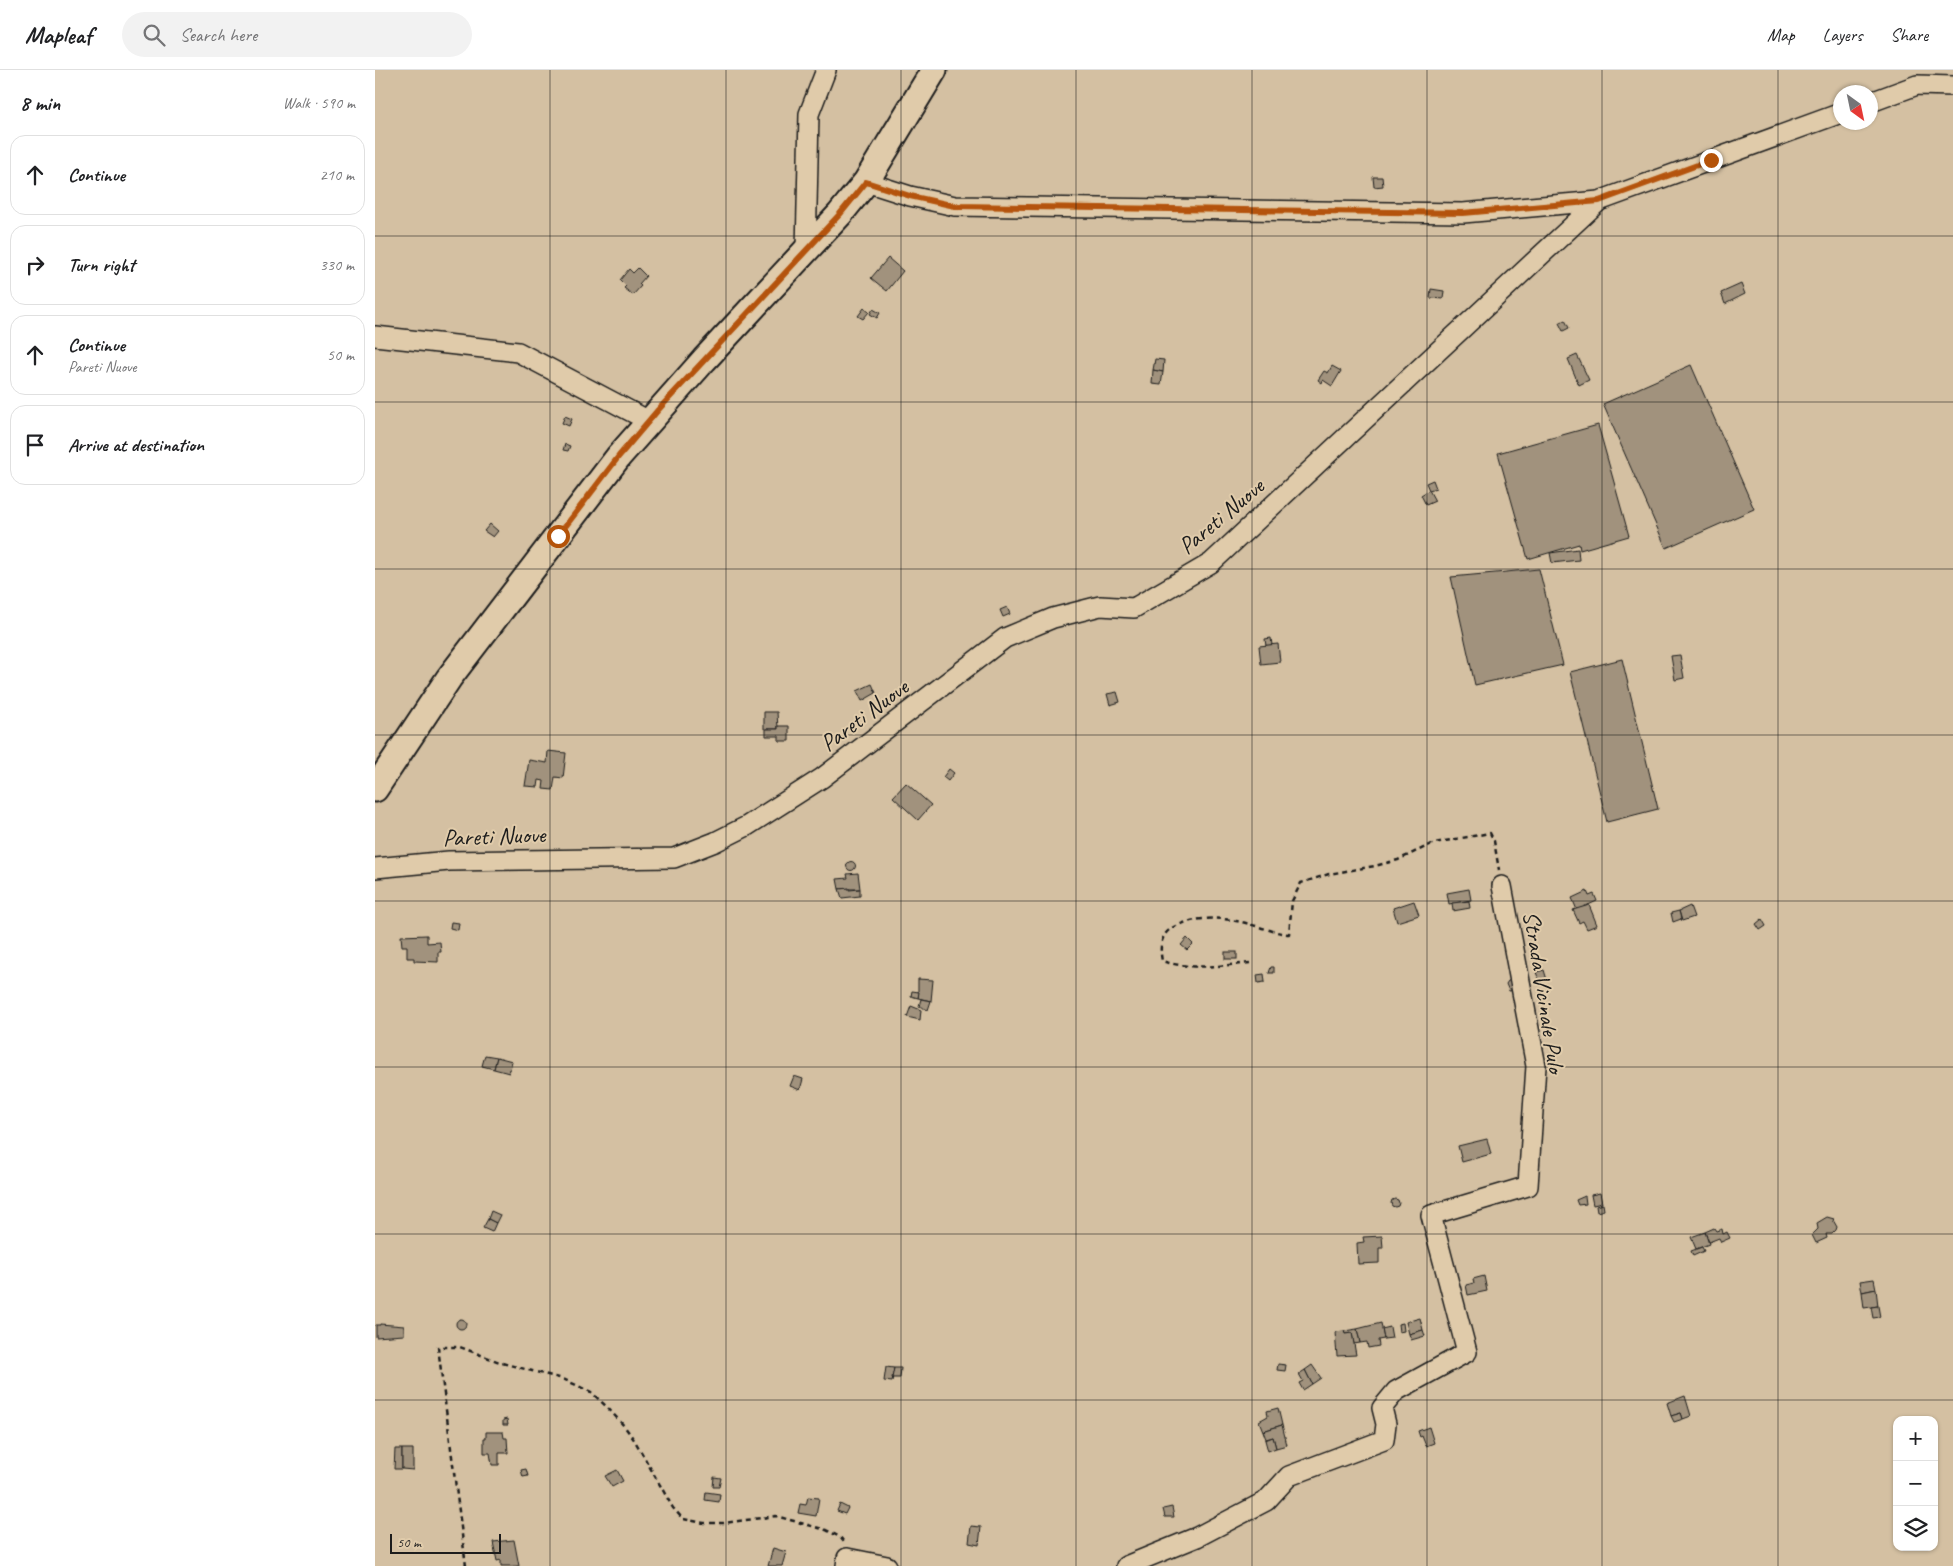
<!DOCTYPE html>
<html lang="en">
<head>
<meta charset="utf-8">
<style>
  :root { --surface:#fff; --page:#f2f2f2; --text:#202124; --muted:#757577; --line:#e0e0e0 }
  body { margin:0; font-family:Caveat,sans-serif; background:var(--page); color:var(--text) }
  .controls { position:absolute; right:15px; bottom:15px; display:grid; overflow:hidden; border-radius:10px; box-shadow:0 1px 4px #0004 }
  .controls button { width:45px; height:45px; display:grid; place-items:center; padding:0; border:0; border-bottom:1px solid var(--line); background:var(--surface); color:var(--text); font:25px sans-serif }
  .compass { position:absolute; left:1458px; top:15px; width:45px; height:45px; border-radius:50%; background:var(--surface); box-shadow:0 1px 4px #0004; rotate:147deg }
  .scale { position:absolute; left:15px; bottom:12px; width:111px; box-sizing:border-box; padding-left:5px; border:2px solid #1c1c1c; border-top:0; font-size:14px; line-height:18px; white-space:nowrap; color:#1c1c1c; -webkit-text-stroke:4px #e0cbaa; paint-order:stroke }
  .stop { position:absolute; width:15px; height:15px; margin:-11px; border:4px solid #b45309; border-radius:50%; background:#fff }
  .stop.end { background:#b45309; border-color:#fff; box-shadow:0 1px 5px #0008 }
  .list { margin:0; padding:0; list-style:none }
  h2 { display:flex; justify-content:space-between; align-items:center; height:65px; margin:0; padding:0 20px; font-size:21px }
  h2 small { font-size:16px; font-weight:400; color:var(--muted) }
  .list li { display:grid; grid-template-columns:32px 1fr auto; gap:15px; align-items:center; box-sizing:border-box; height:80px; margin:0 10px 10px; padding:0 10px; border:1px solid var(--line); border-radius:15px }
  .list b { display:block; font-size:19px; white-space:nowrap }
  .list p { margin:0; font-size:16px; white-space:nowrap; color:var(--muted) }
  .list em { font-size:16px; font-style:normal; color:var(--muted) }
  .icon { flex:none; width:28px; height:28px; fill:none; stroke:currentColor; stroke-width:2; stroke-linecap:round; stroke-linejoin:round }
  .map { position:relative; flex:none; width:1578px; height:1496px; overflow:hidden }
  header { display:flex; align-items:center; gap:30px; box-sizing:border-box; height:70px; padding:0 25px; background:var(--surface); border-bottom:1px solid var(--line) }
  header strong { font-size:24px }
  nav { display:flex; gap:28px; margin-inline-start:auto; font-size:18px }
  .search { width:350px; height:45px; background:var(--page); display:flex; align-items:center; gap:12px; box-sizing:border-box; padding:0 18px; border-radius:28px; color:var(--muted); font-size:19px }
  main { display:flex }
  aside { flex:1; background:var(--surface) }
  .map>svg:first-child { display:block }
</style>
</head>
<body>
<header>
<strong>Mapleaf</strong>
<div class="search"><svg class="icon" aria-label="search" viewBox="0 0 24 24"><circle cx="10" cy="10" r="6"/><path d="M15 15l6 6"/></svg>Search here</div>
<nav><a>Map</a><a>Layers</a><a>Share</a></nav>
</header>
<main>
<aside>
<h2>8 min<small>Walk · 590 m</small></h2>
<ul class="list">
<li><svg class="icon" aria-label="ahead" viewBox="0 0 24 24"><path d="M12 20V5M6 11l6-6 6 6"/></svg><div><b>Continue</b></div><em>210 m</em></li>
<li><svg class="icon" aria-label="right" viewBox="0 0 24 24"><path d="M7 20v-9h11M14 6l5 5-5 5"/></svg><div><b>Turn right</b></div><em>330 m</em></li>
<li><svg class="icon" aria-label="ahead" viewBox="0 0 24 24"><path d="M12 20V5M6 11l6-6 6 6"/></svg><div><b>Continue</b><p>Pareti Nuove</p></div><em>50 m</em></li>
<li><svg class="icon" aria-label="arrive" viewBox="0 0 24 24"><path d="M6 21V4h12l-3 4 3 4H6"/></svg><div><b>Arrive at destination</b></div></li>
</ul>
</aside>
<div class="map">
<svg width="1578" height="1496" viewBox="0 0 1578 1496">
  <rect width="100%" height="100%" fill="#d4c0a2"/>
  <filter id="ink" filterUnits="userSpaceOnUse"><feTurbulence type="fractalNoise" baseFrequency=".02" numOctaves="2"/><feDisplacementMap in="SourceGraphic" scale="10" xChannelSelector="R" yChannelSelector="G"/><feConvolveMatrix kernelMatrix="1 2 1 2 8 2 1 2 1" color-interpolation-filters="sRGB"/></filter>
  <g filter="url(#ink)">
    <g fill="#a1927d" stroke="#1c1c1c">
      <path d="M 998,107 L 1007,107 L 1008,116 L 999,117 Z"/>
      <path d="M 513,188 L 528,201 L 512,221 L 496,208 Z"/>
      <path d="M 263,198 L 271,206 L 264,214 L 266,216 L 258,225 L 249,218 L 251,216 L 245,210 L 254,199 L 258,203 Z"/>
      <path d="M 1366,214 L 1370,224 L 1350,234 L 1346,223 Z"/>
      <path d="M 1056,219 L 1069,221 L 1068,229 L 1055,228 Z"/>
      <path d="M 489,238 L 494,242 L 488,249 L 483,246 Z"/>
      <path d="M 498,239 L 505,243 L 502,248 L 495,244 Z"/>
      <path d="M 1190,250 L 1194,258 L 1188,261 L 1184,253 Z"/>
      <path d="M 1202,285 L 1214,310 L 1204,315 L 1193,289 Z"/>
      <path d="M 780,289 L 789,290 L 788,302 L 778,300 Z"/>
      <path d="M 1316,295 L 1379,439 L 1291,478 L 1228,334 Z"/>
      <path d="M 957,296 L 966,301 L 957,316 L 948,310 L 947,313 L 943,310 L 949,301 L 953,303 Z"/>
      <path d="M 778,300 L 788,302 L 786,315 L 777,314 Z"/>
      <path d="M 190,346 L 197,349 L 194,356 L 187,353 Z"/>
      <path d="M 1223,355 L 1254,466 L 1205,480 L 1204,474 L 1153,489 L 1123,383 Z"/>
      <path d="M 190,374 L 195,376 L 193,381 L 188,380 Z"/>
      <path d="M 1058,410 L 1061,418 L 1054,420 L 1051,413 Z"/>
      <path d="M 1054,420 L 1060,431 L 1051,435 L 1046,425 Z"/>
      <path d="M 115,454 L 123,461 L 118,467 L 109,461 Z"/>
      <path d="M 1203,479 L 1204,490 L 1177,493 L 1175,483 Z"/>
      <path d="M 1164,499 L 1188,595 L 1100,615 L 1076,507 Z"/>
      <path d="M 632,537 L 635,544 L 628,547 L 625,540 Z"/>
      <path d="M 896,568 L 897,575 L 891,576 L 890,569 Z"/>
      <path d="M 903,574 L 905,592 L 886,594 L 884,576 Z"/>
      <path d="M 1305,585 L 1309,608 L 1300,610 L 1296,586 Z"/>
      <path d="M 1247,589 L 1283,739 L 1232,752 L 1195,602 Z"/>
      <path d="M 497,614 L 501,623 L 487,631 L 482,621 Z"/>
      <path d="M 742,622 L 745,632 L 735,635 L 732,624 Z"/>
      <path d="M 389,642 L 402,642 L 403,659 L 389,659 Z"/>
      <path d="M 403,656 L 414,656 L 414,671 L 404,671 L 404,666 L 391,666 L 391,659 L 403,659 Z"/>
      <path d="M 173,681 L 191,683 L 188,708 L 180,707 L 178,720 L 168,719 L 169,711 L 164,710 L 163,717 L 150,716 L 154,690 L 172,693 Z"/>
      <path d="M 574,699 L 579,703 L 573,711 L 568,707 Z"/>
      <path d="M 531,713 L 556,735 L 543,750 L 518,727 Z"/>
      <circle cx="476" cy="796" r="4.5"/>
      <path d="M 483,803 L 485,819 L 464,819 L 462,809 L 473,808 L 472,804 Z"/>
      <path d="M 474,818 L 474,820 L 485,819 L 485,826 L 467,828 L 464,819 Z"/>
      <path d="M 1094,819 L 1096,830 L 1074,834 L 1072,823 Z"/>
      <path d="M 1212,821 L 1214,826 L 1219,824 L 1222,831 L 1202,840 L 1197,828 Z"/>
      <path d="M 1039,831 L 1044,845 L 1022,852 L 1018,838 Z"/>
      <path d="M 1094,831 L 1095,838 L 1078,841 L 1077,833 Z"/>
      <path d="M 1214,835 L 1222,855 L 1212,859 L 1208,851 L 1204,853 L 1198,840 Z"/>
      <path d="M 1315,836 L 1319,847 L 1307,851 L 1304,841 Z"/>
      <path d="M 1304,841 L 1306,849 L 1298,852 L 1296,843 Z"/>
      <path d="M 1387,849 L 1391,856 L 1385,860 L 1381,854 Z"/>
      <path d="M 76,852 L 84,853 L 83,860 L 75,858 Z"/>
      <path d="M 52,865 L 52,873 L 65,872 L 66,882 L 63,882 L 63,892 L 39,891 L 39,888 L 32,888 L 32,876 L 27,876 L 26,866 Z"/>
      <path d="M 812,868 L 818,874 L 812,880 L 806,875 Z"/>
      <rect x="850" y="882" width="12" height="7"/>
      <path d="M 896,897 L 899,897 L 899,903 L 894,903 Z"/>
      <path d="M 1169,900 L 1172,910 L 1165,913 L 1161,902 Z"/>
      <path d="M 889,904 L 890,912 L 883,913 L 882,905 Z"/>
      <path d="M 543,909 L 558,910 L 556,931 L 543,928 Z"/>
      <path d="M 1137,910 L 1141,920 L 1134,921 L 1131,914 L 1133,911 Z"/>
      <path d="M 537,921 L 544,922 L 543,928 L 536,926 Z"/>
      <path d="M 546,929 L 556,931 L 553,940 L 544,936 Z"/>
      <path d="M 536,936 L 546,940 L 545,950 L 532,947 Z"/>
      <path d="M 110,985 L 122,987 L 119,999 L 107,996 Z"/>
      <path d="M 122,987 L 137,991 L 134,1003 L 119,999 Z"/>
      <path d="M 419,1006 L 428,1009 L 425,1020 L 415,1016 Z"/>
      <path d="M 1112,1069 L 1116,1084 L 1087,1092 L 1083,1076 Z"/>
      <path d="M 1225,1123 L 1227,1133 L 1218,1135 L 1216,1125 Z"/>
      <path d="M 1210,1126 L 1211,1134 L 1203,1135 L 1201,1130 Z"/>
      <circle cx="1020" cy="1133" r="4"/>
      <path d="M 1228,1134 L 1229,1140 L 1222,1142 L 1221,1136 Z"/>
      <path d="M 116,1141 L 125,1145 L 121,1153 L 113,1149 Z"/>
      <path d="M 1452,1147 L 1459,1149 L 1458,1150 L 1462,1157 L 1461,1160 L 1457,1164 L 1451,1164 L 1452,1168 L 1441,1173 L 1437,1165 L 1443,1159 L 1442,1153 Z"/>
      <path d="M 113,1149 L 121,1153 L 117,1162 L 108,1158 Z"/>
      <path d="M 1339,1158 L 1341,1161 L 1347,1159 L 1348,1164 L 1352,1162 L 1355,1168 L 1346,1172 L 1344,1168 L 1334,1172 L 1330,1162 Z"/>
      <path d="M 1330,1162 L 1334,1174 L 1321,1179 L 1316,1167 Z"/>
      <path d="M 1007,1166 L 1008,1178 L 1004,1178 L 1004,1193 L 983,1194 L 982,1173 L 989,1172 L 988,1167 Z"/>
      <path d="M 1327,1177 L 1329,1181 L 1318,1186 L 1316,1181 Z"/>
      <path d="M 1109,1206 L 1112,1221 L 1093,1225 L 1091,1215 L 1099,1213 L 1098,1209 Z"/>
      <path d="M 1499,1209 L 1501,1219 L 1487,1222 L 1485,1211 Z"/>
      <path d="M 1501,1219 L 1503,1236 L 1489,1238 L 1487,1222 Z"/>
      <path d="M 1503,1236 L 1505,1247 L 1498,1248 L 1496,1237 Z"/>
      <path d="M 1045,1248 L 1048,1260 L 1034,1264 L 1031,1252 Z"/>
      <circle cx="86" cy="1254" r="5"/>
      <path d="M 1006,1253 L 1009,1269 L 1003,1270 L 1004,1276 L 993,1278 L 992,1272 L 985,1273 L 982,1259 Z"/>
      <path d="M 1028,1253 L 1029,1261 L 1024,1262 L 1023,1254 Z"/>
      <path d="M 5,1254 L 29,1256 L 29,1265 L 1,1267 L 1,1255 L 5,1255 Z"/>
      <path d="M 1015,1257 L 1017,1268 L 1009,1269 L 1007,1259 Z"/>
      <path d="M 982,1259 L 985,1273 L 979,1274 L 977,1263 L 970,1264 L 969,1261 Z"/>
      <path d="M 1048,1260 L 1050,1266 L 1036,1270 L 1034,1264 Z"/>
      <path d="M 969,1261 L 970,1264 L 977,1263 L 981,1285 L 962,1286 L 960,1262 Z"/>
      <path d="M 903,1294 L 911,1295 L 910,1301 L 902,1300 Z"/>
      <path d="M 937,1295 L 946,1308 L 937,1314 L 930,1300 Z"/>
      <path d="M 511,1297 L 519,1298 L 517,1312 L 509,1311 Z"/>
      <path d="M 519,1298 L 526,1298 L 525,1308 L 517,1308 Z"/>
      <path d="M 930,1300 L 937,1314 L 928,1320 L 924,1313 L 928,1311 L 924,1304 Z"/>
      <path d="M 1310,1326 L 1316,1346 L 1308,1349 L 1306,1343 L 1296,1346 L 1292,1333 Z"/>
      <path d="M 903,1338 L 907,1355 L 888,1361 L 884,1351 L 893,1346 L 892,1341 Z"/>
      <path d="M 1306,1343 L 1308,1349 L 1299,1352 L 1296,1346 Z"/>
      <path d="M 132,1349 L 133,1355 L 128,1355 L 128,1350 Z"/>
      <path d="M 907,1355 L 912,1375 L 901,1378 L 898,1367 L 891,1369 L 888,1361 Z"/>
      <path d="M 1054,1357 L 1059,1373 L 1051,1376 L 1047,1366 L 1045,1367 L 1043,1361 Z"/>
      <path d="M 111,1362 L 128,1362 L 129,1368 L 132,1368 L 133,1383 L 124,1383 L 124,1395 L 117,1395 L 115,1383 L 109,1383 L 109,1368 L 111,1368 Z"/>
      <path d="M 898,1367 L 901,1378 L 893,1381 L 890,1370 Z"/>
      <path d="M 20,1379 L 27,1379 L 27,1399 L 19,1399 Z"/>
      <path d="M 27,1379 L 38,1379 L 38,1400 L 27,1399 Z"/>
      <path d="M 151,1399 L 153,1406 L 148,1407 L 146,1400 Z"/>
      <path d="M 242,1400 L 248,1411 L 237,1417 L 230,1406 Z"/>
      <path d="M 339,1407 L 346,1408 L 344,1417 L 338,1417 Z"/>
      <path d="M 331,1422 L 345,1424 L 344,1432 L 330,1430 Z"/>
      <path d="M 433,1427 L 444,1428 L 441,1446 L 423,1443 L 425,1434 L 431,1435 Z"/>
      <path d="M 465,1434 L 473,1438 L 470,1444 L 462,1441 Z"/>
      <path d="M 797,1437 L 799,1447 L 790,1447 L 788,1439 Z"/>
      <path d="M 596,1456 L 606,1457 L 604,1475 L 594,1473 Z"/>
      <path d="M 139,1470 L 144,1496 L 126,1496 L 126,1490 L 122,1491 L 118,1472 Z"/>
      <path d="M 398,1478 L 411,1482 L 407,1496 L 393,1496 Z"/>
    </g>
    <g fill="none" stroke-linecap="round" stroke-linejoin="round">
      <defs>
        <g id="minor">
          <path d="M 1496,32 L 1542,15 L 1578,16"/>
          <path d="M 491,112 L 535,126 L 580,136 L 1088,143 L 1224,131"/>
          <path d="M 431,181 L 434,44 L 451,0"/>
          <path d="M 0,266 L 143,282 L 274,351"/>
          <path d="M 0,798 L 74,791 L 299,788 L 340,772 L 372,756 L 447,708 L 630,568 L 678,548 L 725,536 L 759,538 L 836,493 L 1224,131 L 1466,43"/>
          <path d="M 471,1496 L 472,1488 L 512,1496"/>
          <path d="M 751,1496 L 822,1467 L 891,1431 L 914,1406 L 1009,1370 L 1011,1354 L 1007,1338 L 1021,1321 L 1092,1282 L 1056,1145 L 1153,1116 L 1161,996 L 1127,816"/>
        </g>
        <path id="major" d="M 0,719 L 74,608 L 244,386 L 329,290 L 465,144 L 491,112 L 559,0"/>
      </defs>
      <use href="#minor" stroke="#1c1c1c" stroke-width="22"/>
      <use href="#major" stroke="#1c1c1c" stroke-width="29"/>
      <g stroke="#1c1c1c" stroke-width="2.5" stroke-dasharray="5 4" stroke-linecap="butt">
        <path d="M 875,893 C 844,896 816,900 787,891 C 784,876 786,862 801,856 C 828,844 857,848 884,857 C 895,860 902,863 914,864 L 917,831 L 926,813 L 954,804 L 1000,796 L 1023,790 L 1059,773 L 1115,763 L 1119,771 L 1124,800"/>
        <path d="M 91,1496 L 63,1277 L 85,1277 L 127,1293 L 188,1309 L 216,1322 L 232,1337 L 250,1357 L 260,1371 L 298,1438 L 308,1449 L 329,1453 L 349,1453 L 401,1446 L 451,1460 L 465,1467 L 469,1472"/>
      </g>
      <use href="#minor" stroke="#e0cbaa" stroke-width="19"/>
      <use href="#major" stroke="#e0cbaa" stroke-width="25"/>
    </g>
  </g>
  <g fill="none" stroke-linecap="round" stroke-linejoin="round" filter="url(#ink)">
    <path stroke="#b45309" stroke-width="6" d="M 183,466 L 244,386 L 283,340 L 465,144 L 491,112 L 535,126 L 580,136 L 1088,143 L 1224,131 L 1336,90"/>
  </g>
  <path fill="none" stroke="#1c1c1c" stroke-width="1" stroke-opacity="0.55" d="M 175,0 L 175,1496M 351,0 L 351,1496M 526,0 L 526,1496M 701,0 L 701,1496M 877,0 L 877,1496M 1052,0 L 1052,1496M 1227,0 L 1227,1496M 1403,0 L 1403,1496M 0,166 L 1578,166M 0,332 L 1578,332M 0,499 L 1578,499M 0,665 L 1578,665M 0,831 L 1578,831M 0,997 L 1578,997M 0,1164 L 1578,1164M 0,1330 L 1578,1330"/>
  <g text-anchor="middle" stroke-width="4" stroke-linejoin="round" paint-order="stroke">
    <g font-size="24" fill="#1c1c1c" stroke="#e0cbaa">
      <text transform="translate(846 446) rotate(-40)" y="8">Pareti Nuove</text>
      <text transform="translate(489 645) rotate(-37)" y="8">Pareti Nuove</text>
      <text transform="translate(119 766) rotate(-2)" y="8">Pareti Nuove</text>
      <text transform="translate(1169 922) rotate(81)" y="8">Strada Vicinale Pulo</text>
    </g>
  </g>
</svg>
<div class="controls">
<button>+</button>
<button>−</button>
<button><svg class="icon" aria-label="layers" viewBox="0 0 24 24"><path d="M12 4l9 5-9 5-9-5zM3 14l9 5 9-5"/></svg></button>
</div>
<svg class="compass" viewBox="-18 -18 36 36"><path d="M0-13l5 13h-10z" fill="#e53935"/><path d="M0 13l5-13h-10z" fill="#757577"/></svg>
<div class="scale">50 m</div>
<div class="stop" style="left:183px;top:466px"></div>
<div class="stop end" style="left:1336px;top:90px"></div>
</div>
</main>
</body>
</html>
